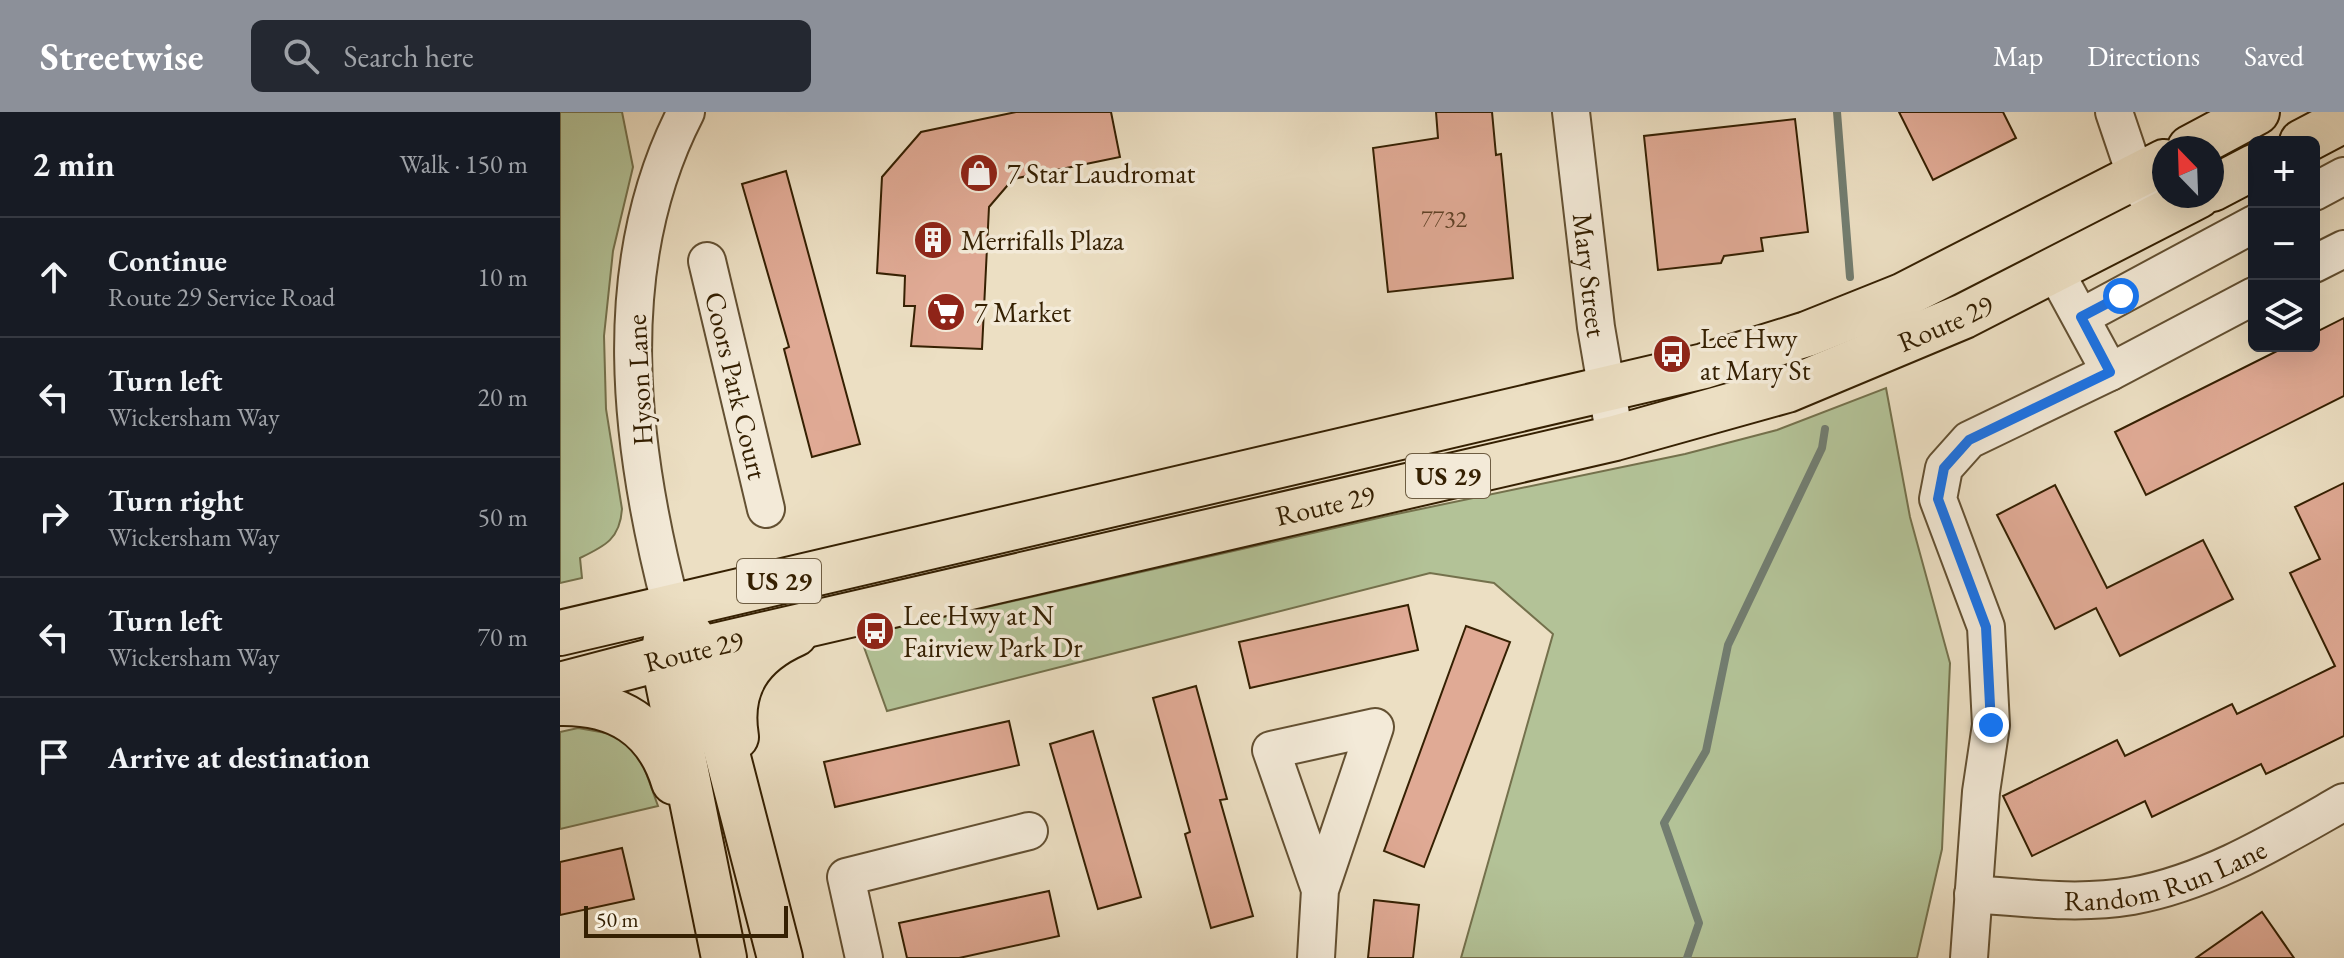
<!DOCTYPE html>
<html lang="en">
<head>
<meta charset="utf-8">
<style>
  :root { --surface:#171b24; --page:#242831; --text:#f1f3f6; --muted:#9ea1a6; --line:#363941; --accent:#8c9099 }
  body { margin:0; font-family:"EB Garamond",serif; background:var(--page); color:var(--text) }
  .controls { position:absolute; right:24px; top:24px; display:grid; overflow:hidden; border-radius:12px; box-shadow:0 8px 32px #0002 }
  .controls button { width:72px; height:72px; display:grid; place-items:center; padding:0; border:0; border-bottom:2px solid var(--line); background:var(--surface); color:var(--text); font:40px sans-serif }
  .compass { position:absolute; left:1592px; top:24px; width:72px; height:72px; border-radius:50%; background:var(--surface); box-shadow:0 8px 32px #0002; rotate:337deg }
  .scale { position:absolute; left:24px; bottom:20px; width:204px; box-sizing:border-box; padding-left:8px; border:4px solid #352002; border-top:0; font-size:22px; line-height:28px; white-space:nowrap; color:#352002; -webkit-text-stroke:6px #f3ead8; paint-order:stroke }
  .stop { position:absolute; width:24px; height:24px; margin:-18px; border:6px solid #1a73e8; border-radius:50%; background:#fff }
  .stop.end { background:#1a73e8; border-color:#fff; box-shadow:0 2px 8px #0008 }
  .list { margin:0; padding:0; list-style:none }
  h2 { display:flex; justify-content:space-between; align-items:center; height:104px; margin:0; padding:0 32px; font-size:34px }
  h2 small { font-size:26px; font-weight:400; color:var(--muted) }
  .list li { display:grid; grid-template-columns:52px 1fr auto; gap:24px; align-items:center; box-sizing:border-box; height:120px; padding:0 32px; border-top:2px solid var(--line) }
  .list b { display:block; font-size:30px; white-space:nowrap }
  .list p { margin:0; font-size:26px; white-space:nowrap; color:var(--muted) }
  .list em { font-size:26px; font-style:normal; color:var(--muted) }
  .icon { flex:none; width:44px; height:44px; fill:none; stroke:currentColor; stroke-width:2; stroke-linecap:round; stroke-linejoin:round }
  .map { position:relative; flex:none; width:1784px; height:846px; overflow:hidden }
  header { display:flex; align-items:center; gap:48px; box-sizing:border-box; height:112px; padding:0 40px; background:var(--accent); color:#fff }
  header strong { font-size:38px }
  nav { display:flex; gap:44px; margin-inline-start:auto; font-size:28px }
  .search { width:560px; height:72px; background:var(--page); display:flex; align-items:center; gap:20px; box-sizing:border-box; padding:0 28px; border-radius:12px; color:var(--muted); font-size:30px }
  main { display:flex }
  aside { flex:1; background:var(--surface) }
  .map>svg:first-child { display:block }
</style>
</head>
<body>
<header>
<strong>Streetwise</strong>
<div class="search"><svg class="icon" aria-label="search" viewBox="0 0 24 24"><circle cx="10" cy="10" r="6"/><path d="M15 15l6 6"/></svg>Search here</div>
<nav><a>Map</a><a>Directions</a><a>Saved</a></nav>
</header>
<main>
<aside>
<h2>2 min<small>Walk · 150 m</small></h2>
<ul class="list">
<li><svg class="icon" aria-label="ahead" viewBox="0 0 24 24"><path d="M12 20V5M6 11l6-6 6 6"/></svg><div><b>Continue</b><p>Route 29 Service Road</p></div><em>10 m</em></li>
<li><svg class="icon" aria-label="left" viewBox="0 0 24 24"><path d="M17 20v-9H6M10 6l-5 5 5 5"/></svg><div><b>Turn left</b><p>Wickersham Way</p></div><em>20 m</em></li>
<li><svg class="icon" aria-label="right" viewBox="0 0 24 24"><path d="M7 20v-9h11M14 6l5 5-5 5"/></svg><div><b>Turn right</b><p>Wickersham Way</p></div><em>50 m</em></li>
<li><svg class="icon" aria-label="left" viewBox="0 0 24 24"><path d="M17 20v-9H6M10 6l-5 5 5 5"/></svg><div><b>Turn left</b><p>Wickersham Way</p></div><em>70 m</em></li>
<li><svg class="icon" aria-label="arrive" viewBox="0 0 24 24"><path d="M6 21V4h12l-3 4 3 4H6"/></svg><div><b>Arrive at destination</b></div></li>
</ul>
</aside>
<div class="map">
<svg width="1784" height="846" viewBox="0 0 1784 846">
  <rect width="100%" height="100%" fill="#ecdfc3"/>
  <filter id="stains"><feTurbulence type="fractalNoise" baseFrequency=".0025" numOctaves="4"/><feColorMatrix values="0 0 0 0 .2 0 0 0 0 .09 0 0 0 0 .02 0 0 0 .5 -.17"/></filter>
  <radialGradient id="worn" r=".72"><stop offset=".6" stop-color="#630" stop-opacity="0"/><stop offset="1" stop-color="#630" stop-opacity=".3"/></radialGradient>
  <g fill="#b3c297" stroke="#74714c" stroke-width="2">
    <path d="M 0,0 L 62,0 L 73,55 L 53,139 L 44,224 L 46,297 L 62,397 C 60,427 45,434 20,446 L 22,466 L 0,471 Z"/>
    <path d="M 1326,276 L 1350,405 L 1390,551 L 1382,737 L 1357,846 L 901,846 L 993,522 L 934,471 L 870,461 L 327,599 L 300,524 L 827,404 L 1125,342 L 1217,318 Z"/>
    <path d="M 18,616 L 63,624 L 80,644 L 98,694 L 0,717 L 0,620 Z"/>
  </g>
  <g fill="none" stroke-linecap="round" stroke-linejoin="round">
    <g stroke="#727d70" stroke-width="8">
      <path d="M 1277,0 L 1290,165"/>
      <path d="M 1127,846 L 1139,811 L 1104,711 L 1146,639 L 1168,533 L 1262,336 L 1265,317"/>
    </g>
  </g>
  <g fill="#e0aa95" stroke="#352002" stroke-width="2">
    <path d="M 456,0 L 551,0 L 560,45 L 453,67 L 429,95 L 422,237 L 351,234 L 355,194 L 344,194 L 345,164 L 317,161 L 322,65 L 361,20 Z"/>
    <path d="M 876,0 L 932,0 L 936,43 L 941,42 L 953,166 L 828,180 L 813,36 L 878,26 Z"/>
    <path d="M 1339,0 L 1443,0 L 1456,26 L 1373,68 Z"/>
    <path d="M 1235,7 L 1248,120 L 1201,126 L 1203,139 L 1164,144 L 1161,151 L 1098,158 L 1084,24 Z"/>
    <path d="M 226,59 L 300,332 L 252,345 L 224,237 L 229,235 L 182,72 Z"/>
    <path d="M 1784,206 L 1784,284 L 1586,383 L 1555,320 L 1727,234 L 1754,234 L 1754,221 Z"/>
    <path d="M 1784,371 L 1784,624 L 1706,662 L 1701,652 L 1592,705 L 1585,689 L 1472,744 L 1443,684 L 1557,628 L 1565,644 L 1672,592 L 1677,602 L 1775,554 L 1730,461 L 1760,447 L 1735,395 Z"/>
    <path d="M 1495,373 L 1547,476 L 1643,428 L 1673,487 L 1560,544 L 1536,496 L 1495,517 L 1437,403 Z"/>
    <path d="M 848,493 L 858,538 L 690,576 L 679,530 Z"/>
    <path d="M 906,514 L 950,530 L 864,755 L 824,739 Z"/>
    <path d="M 636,574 L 667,687 L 660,688 L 693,804 L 651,816 L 625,722 L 630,720 L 593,586 Z"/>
    <path d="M 449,609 L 459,653 L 275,695 L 264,650 Z"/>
    <path d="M 533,619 L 581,785 L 538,797 L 490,632 Z"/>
    <path d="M 62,736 L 74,787 L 0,803 L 0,750 Z"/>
    <path d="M 489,779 L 499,824 L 399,846 L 347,846 L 339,811 Z"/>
    <path d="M 814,788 L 859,793 L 853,846 L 808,846 Z"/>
    <path d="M 1702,800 L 1734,846 L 1636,846 Z"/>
  </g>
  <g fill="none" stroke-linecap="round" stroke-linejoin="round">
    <defs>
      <g id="minor">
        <path id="s1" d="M 1011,0 L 1036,215 L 1055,326"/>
        <path d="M 1554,0 L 1576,65 L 1598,105"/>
        <path d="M 1754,80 L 1784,64"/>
        <path id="s2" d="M 147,149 L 206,397"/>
        <path d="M 1754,152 L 1784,137"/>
        <path d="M 1521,205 L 1694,112"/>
        <path d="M 1550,260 L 1694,184"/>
        <path d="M 111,494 C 69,334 47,153 126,0"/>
        <path id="s3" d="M 1413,782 C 1466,786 1519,793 1572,784 C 1649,770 1717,728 1784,690"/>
        <path d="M 304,846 L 286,765 L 469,719"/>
        <path d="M 756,846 L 760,778 L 815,615 L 711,638 L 760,778"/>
        <path d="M 1409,846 L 1421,680 L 1431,613 L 1426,515 L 1378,387 L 1384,356 L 1409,328 L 1550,260 L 1495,159"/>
      </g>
      <g id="major">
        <path d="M 1742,30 L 1784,8"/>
        <path d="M 1630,36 L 1697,0"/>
        <path d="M 1652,77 L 1694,55"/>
        <path d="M 123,512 L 140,537 L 220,846"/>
        <path d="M 107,519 L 103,546 L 164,846"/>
        <path d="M 0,521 L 1144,254 L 1247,222 L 1342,184 L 1604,50"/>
        <path id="s4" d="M 0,573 L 103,546 L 1055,326 L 1227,278 L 1404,204 L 1638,84"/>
        <path d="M 0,591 C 57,590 97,614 114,670"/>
        <path d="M 176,625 C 168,575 190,542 235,522"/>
      </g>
    </defs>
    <use href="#minor" stroke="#635032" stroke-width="40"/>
    <use href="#major" stroke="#352002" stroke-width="48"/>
    <use href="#minor" stroke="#f3ead8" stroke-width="36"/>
    <use href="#major" stroke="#ecdfc3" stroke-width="44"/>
  </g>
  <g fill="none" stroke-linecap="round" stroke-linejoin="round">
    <path stroke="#1a73e8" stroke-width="10" d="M 1431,613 L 1426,515 L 1378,387 L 1384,356 L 1409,328 L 1550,260 L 1521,205 L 1561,184"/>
  </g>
  <defs>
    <symbol id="shop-disc" viewBox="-11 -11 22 22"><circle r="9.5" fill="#8f2418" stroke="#f3ead8"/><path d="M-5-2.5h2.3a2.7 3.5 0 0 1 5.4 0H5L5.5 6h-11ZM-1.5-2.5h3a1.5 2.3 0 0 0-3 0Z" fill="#fff"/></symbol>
    <symbol id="building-disc" viewBox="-11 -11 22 22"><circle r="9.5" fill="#8f2418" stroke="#f3ead8"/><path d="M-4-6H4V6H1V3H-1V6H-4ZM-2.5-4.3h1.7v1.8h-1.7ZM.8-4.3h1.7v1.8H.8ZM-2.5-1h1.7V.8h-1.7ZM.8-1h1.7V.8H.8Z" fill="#fff"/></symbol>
    <symbol id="supermarket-disc" viewBox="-11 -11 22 22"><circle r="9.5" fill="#8f2418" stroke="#f3ead8"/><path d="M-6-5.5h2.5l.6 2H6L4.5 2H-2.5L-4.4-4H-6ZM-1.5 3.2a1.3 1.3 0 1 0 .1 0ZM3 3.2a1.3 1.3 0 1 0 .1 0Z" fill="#fff"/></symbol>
    <symbol id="bus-disc" viewBox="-11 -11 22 22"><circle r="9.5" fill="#8f2418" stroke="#f3ead8"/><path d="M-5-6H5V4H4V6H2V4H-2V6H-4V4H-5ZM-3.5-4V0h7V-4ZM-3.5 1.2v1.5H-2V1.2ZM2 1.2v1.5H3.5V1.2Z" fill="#fff"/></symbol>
  </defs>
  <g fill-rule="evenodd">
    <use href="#shop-disc" x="397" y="39" width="44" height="44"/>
    <use href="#building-disc" x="351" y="106" width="44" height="44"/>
    <use href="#supermarket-disc" x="364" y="178" width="44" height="44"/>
    <use href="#bus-disc" x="1090" y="220" width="44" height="44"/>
    <use href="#bus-disc" x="293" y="497" width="44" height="44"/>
  </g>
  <g text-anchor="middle" stroke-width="7" stroke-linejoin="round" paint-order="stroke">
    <g font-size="24" fill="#604227">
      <text x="884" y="115">7732</text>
    </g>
    <g fill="#f3ead8" stroke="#6e5d42" stroke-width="2">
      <rect x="846" y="342" width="84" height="44" rx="6"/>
      <rect x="177" y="447" width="84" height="44" rx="6"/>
    </g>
    <g font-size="26" font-weight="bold" fill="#352002">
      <text x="888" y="373">US 29</text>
      <text x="219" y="478">US 29</text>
    </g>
    <g font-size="28" fill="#352002" stroke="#f3ead8" text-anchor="start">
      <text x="447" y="71">7 Star Laudromat</text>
      <text x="401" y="138">Merrifalls Plaza</text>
      <text x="414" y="210">7 Market</text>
      <text x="1140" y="236">Lee Hwy<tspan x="1140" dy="32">at Mary St</tspan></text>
      <text x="343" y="513">Lee Hwy at N<tspan x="343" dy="32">Fairview Park Dr</tspan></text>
    </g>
    <g font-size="28" fill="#352002" stroke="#f3ead8">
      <text dy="10" stroke="none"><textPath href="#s1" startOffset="164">Mary Street</textPath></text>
      <text dy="10" stroke="none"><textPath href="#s4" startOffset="1434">Route 29</textPath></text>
      <text transform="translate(79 268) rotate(-93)" y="10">Hyson Lane</text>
      <text dy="10" stroke="none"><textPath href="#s2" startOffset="128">Coors Park Court</textPath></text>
      <text dy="10" stroke="none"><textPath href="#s4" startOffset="786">Route 29</textPath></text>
      <text dy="10" stroke="none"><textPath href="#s4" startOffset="138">Route 29</textPath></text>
      <text dy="10" stroke="none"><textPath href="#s3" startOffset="196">Random Run Lane</textPath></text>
    </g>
  </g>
  <rect width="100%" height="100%" filter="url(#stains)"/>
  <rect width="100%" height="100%" fill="url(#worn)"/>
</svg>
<div class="controls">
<button>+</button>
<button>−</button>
<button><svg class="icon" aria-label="layers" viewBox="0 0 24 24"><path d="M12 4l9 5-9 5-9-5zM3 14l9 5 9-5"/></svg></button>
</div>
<svg class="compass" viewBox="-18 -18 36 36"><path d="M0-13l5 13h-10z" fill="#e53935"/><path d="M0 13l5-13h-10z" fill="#9ea1a6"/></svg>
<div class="scale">50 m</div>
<div class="stop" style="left:1561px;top:184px"></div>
<div class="stop end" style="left:1431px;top:613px"></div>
</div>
</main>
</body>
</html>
